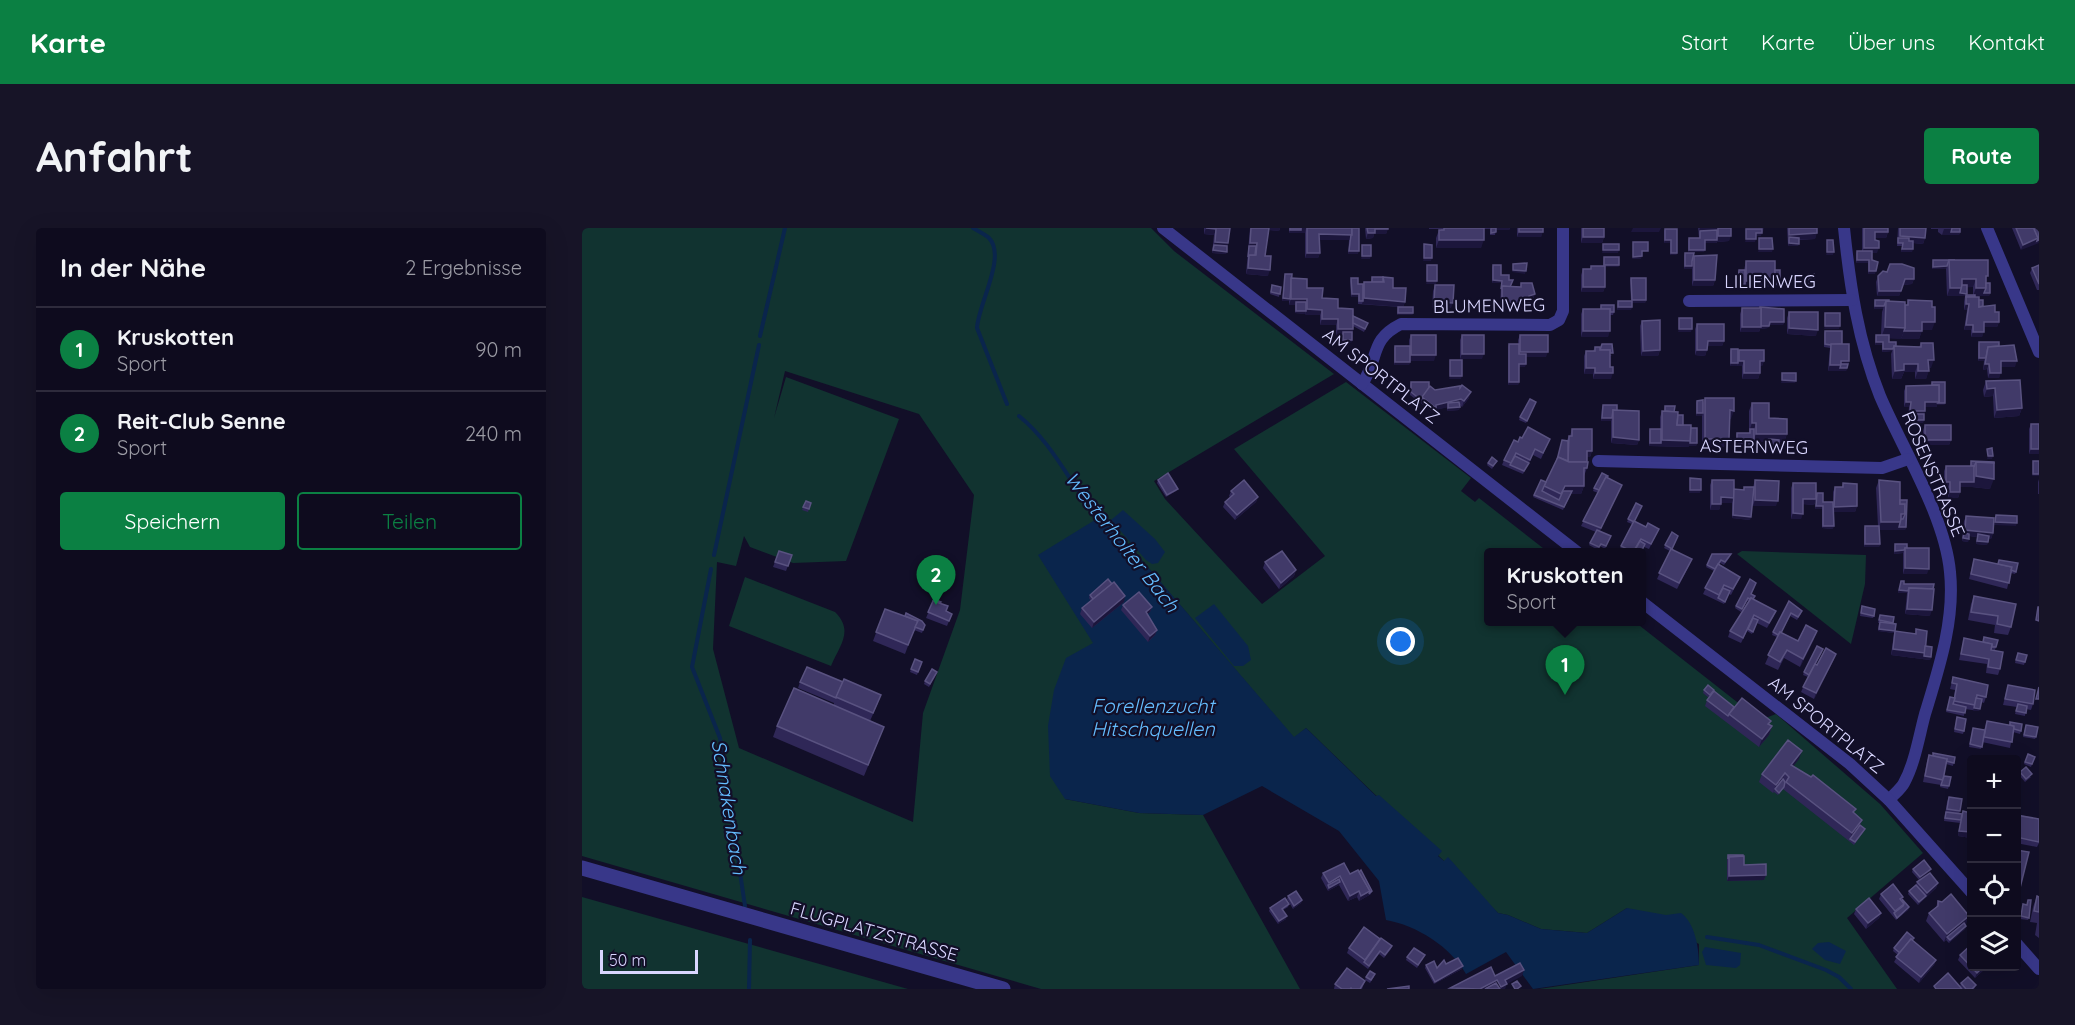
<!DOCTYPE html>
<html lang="de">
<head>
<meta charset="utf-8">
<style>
  :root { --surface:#0e0b1e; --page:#171427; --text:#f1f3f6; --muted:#9b9ba4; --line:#2e2b3c; --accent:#0b8043 }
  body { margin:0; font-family:Quicksand,sans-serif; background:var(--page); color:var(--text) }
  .controls { position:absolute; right:18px; bottom:18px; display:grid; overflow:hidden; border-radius:6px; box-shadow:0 6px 24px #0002 }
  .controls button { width:54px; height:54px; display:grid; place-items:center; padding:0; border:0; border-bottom:2px solid var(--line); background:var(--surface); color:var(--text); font:30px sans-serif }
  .scale { position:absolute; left:18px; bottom:15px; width:98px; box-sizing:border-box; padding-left:6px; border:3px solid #d9d6ff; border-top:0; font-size:16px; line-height:21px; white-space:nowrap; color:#d9d6ff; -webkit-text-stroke:4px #120f28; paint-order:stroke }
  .you { position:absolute; left:819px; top:414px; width:21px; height:21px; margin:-15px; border:4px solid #fff; border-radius:50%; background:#1a73e8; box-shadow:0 0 0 9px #1a73e833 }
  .badge { display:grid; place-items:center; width:39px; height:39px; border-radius:50%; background:var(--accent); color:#fff; font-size:20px; font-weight:700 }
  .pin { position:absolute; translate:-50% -50px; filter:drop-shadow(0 2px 3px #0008) }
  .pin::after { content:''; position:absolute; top:32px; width:21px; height:18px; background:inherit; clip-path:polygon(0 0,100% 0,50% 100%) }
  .popup { position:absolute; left:902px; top:320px; width:162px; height:78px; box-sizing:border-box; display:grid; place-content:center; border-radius:6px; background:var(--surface); filter:drop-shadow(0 2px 4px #0005); font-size:20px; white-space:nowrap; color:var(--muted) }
  .popup b { font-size:22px; color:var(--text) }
  .popup::after { content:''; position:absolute; left:50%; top:100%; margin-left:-12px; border:12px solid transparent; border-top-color:var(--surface) }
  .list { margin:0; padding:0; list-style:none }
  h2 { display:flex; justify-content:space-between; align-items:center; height:78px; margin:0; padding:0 24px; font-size:26px }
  h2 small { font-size:20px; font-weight:400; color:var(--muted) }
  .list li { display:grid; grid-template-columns:39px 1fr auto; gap:18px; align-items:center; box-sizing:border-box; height:84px; padding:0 24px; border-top:2px solid var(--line) }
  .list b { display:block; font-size:22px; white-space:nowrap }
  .list p { margin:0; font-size:20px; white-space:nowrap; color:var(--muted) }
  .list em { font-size:20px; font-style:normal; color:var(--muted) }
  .actions { display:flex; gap:12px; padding:18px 24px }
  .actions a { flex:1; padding:14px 0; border:2px solid var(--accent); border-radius:6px; text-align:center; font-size:21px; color:var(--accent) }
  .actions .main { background:var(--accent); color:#fff }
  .icon { flex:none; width:33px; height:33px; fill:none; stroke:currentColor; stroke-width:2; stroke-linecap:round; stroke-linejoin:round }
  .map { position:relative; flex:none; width:1457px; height:761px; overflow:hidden; border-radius:6px }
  header { display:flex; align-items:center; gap:36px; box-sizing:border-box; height:84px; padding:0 30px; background:var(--accent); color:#fff }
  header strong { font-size:28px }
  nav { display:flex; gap:33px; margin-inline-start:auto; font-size:21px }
  .intro { display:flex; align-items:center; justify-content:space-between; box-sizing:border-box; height:144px; padding:0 36px }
  h1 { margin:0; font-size:42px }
  .button { padding:15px 27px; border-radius:6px; background:var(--accent); color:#fff; font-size:21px; font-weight:700 }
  main { display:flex; gap:36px; padding:0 36px }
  aside { flex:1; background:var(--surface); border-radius:6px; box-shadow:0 6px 24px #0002 }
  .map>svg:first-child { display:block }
</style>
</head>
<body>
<header>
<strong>Karte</strong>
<nav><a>Start</a><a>Karte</a><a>Über uns</a><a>Kontakt</a></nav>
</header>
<div class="intro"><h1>Anfahrt</h1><a class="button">Route</a></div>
<main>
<aside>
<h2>In der Nähe<small>2 Ergebnisse</small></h2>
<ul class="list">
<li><span class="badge">1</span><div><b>Kruskotten</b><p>Sport</p></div><em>90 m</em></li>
<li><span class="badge">2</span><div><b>Reit-Club Senne</b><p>Sport</p></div><em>240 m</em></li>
</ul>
<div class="actions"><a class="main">Speichern</a><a>Teilen</a></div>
</aside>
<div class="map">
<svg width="1457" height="761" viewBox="0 0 1457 761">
  <rect width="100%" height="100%" fill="#120f28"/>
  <g fill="#113330" fill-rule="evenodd">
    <path d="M 0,0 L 569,0 L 592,23 L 752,146 L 572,253 L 583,271 L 680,376 L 743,328 L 652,221 L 764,154 L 889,250 L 879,263 L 893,274 L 897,270 L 966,324 L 906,324 L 906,394 L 1053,394 L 1178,492 L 1194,486 L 1298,576 L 1341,625 L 1265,690 L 1315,761 L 957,761 L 1117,737 L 1117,716 L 1045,680 L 1005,705 L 959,701 L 926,687 L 916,685 L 724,500 L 712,510 L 521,287 L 511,415 L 483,571 L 557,585 L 621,587 L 718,761 L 459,761 L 0,628 ZM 203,143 L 337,186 L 392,267 L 378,382 L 341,485 L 331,594 L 157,520 L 131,421 L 135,334 L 154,338 L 162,308 L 168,319 L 211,335 L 264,333 L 317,191 L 204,149 L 192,190 Z"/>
    <path d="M 1160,323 L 1284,327 L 1283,356 L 1269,416 L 1155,326 Z"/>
    <path d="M 163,349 L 253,384 C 272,403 258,417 249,438 L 147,398 Z"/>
    <path d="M 0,669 L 326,761 L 0,761 Z"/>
  </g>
  <g fill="#0a254c">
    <path d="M 541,282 L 573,311 L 583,324 L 576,335 L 570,336 L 564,332 L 529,292 Z"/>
    <path d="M 521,287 L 712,509 L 724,500 L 794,568 L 797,567 L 860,623 L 856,628 L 862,633 L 866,629 L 916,685 L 926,687 L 959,701 L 1005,705 L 1045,680 L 1084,687 L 1099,685 C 1113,695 1117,720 1117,737 L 951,761 L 924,724 L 884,746 C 869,719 834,697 804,692 L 797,653 L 757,603 L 680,558 L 621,587 L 557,585 L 483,571 L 468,548 L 466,498 L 472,462 L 484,430 L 511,415 L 456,327 Z"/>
    <path d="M 632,376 L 666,418 L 669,432 L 661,438 L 652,438 L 613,390 Z"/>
    <path d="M 1247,714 L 1264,723 L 1258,736 L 1243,732 L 1230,721 L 1236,715 Z"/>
    <path d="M 1123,719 L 1159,725 L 1158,737 L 1154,740 L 1124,737 L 1120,724 Z"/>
  </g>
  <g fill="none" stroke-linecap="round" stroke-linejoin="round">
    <g stroke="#0a254c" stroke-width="4">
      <path d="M 391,0 C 396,3 403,6 407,10 C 425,28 396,77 395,100 L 425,176"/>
      <path d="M 178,108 L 203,0"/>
      <path d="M 437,188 C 473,217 489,259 519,293"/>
      <path d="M 132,327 L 177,117"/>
      <path d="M 129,341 L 110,439 L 138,510 L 163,678"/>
      <path d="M 1125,709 L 1177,717 L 1244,742 L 1257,749 L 1269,761"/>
      <path d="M 167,761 L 168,712"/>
    </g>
    <g stroke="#383789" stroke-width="12">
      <path d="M 581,0 L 995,324"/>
      <path d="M 1262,0 C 1268,58 1276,113 1298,168 C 1320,220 1363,288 1368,344 C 1373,392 1357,440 1343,486 C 1337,508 1333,535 1322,555 C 1319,561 1311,567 1307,572"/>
      <path d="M 1405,0 L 1457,124"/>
      <path d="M 1107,73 L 1270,72"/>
      <path d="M 780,156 C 798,129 787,112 819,96 L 968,97 L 977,92 L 981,83 L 981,0"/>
      <path d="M 1016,233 L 1300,240 L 1326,231"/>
      <path d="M 1060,374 L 1268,536 L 1307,572 L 1390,665"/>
      <path d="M 1434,715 L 1457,741"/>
    </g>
    <path stroke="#383789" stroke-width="15" d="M 0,640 L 421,761"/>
  </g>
  <g fill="#2f2757" fill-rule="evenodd">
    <path d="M 622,0 L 648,0 L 644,26 L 630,25 L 632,7 L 622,6 Z"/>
    <path d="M 668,0 L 698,0 L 697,3 L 687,2 L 683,28 L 686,48 L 664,46 Z"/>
    <path d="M 707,0 L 777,0 L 776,26 L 766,26 L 767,12 L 738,12 L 738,25 L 736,30 L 723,30 L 723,5 L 707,5 Z"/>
    <path d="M 783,0 L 806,0 L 804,6 L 792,6 L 791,10 L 784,11 Z"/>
    <path d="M 847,0 L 928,0 L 927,2 L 914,2 L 913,7 L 908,7 L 908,1 L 902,1 L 899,20 L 854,20 L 854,10 L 857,2 L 859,2 L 859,1 L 847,1 Z"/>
    <path d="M 935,0 L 961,0 L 959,9 L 935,9 Z"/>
    <path d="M 999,0 L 1022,0 L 1022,9 L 1020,15 L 999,15 Z"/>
    <path d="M 1116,0 L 1149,0 L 1147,13 L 1135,14 L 1134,15 L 1123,15 L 1122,24 L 1106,24 L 1106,13 L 1107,10 L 1117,10 Z"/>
    <path d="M 1205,0 L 1235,0 L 1233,11 L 1217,12 L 1216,18 L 1206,18 Z"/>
    <path d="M 1280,0 L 1306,0 L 1306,4 L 1304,10 L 1293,10 L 1295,25 L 1290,25 L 1290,32 L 1293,46 L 1286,46 L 1286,35 L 1274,35 L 1274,26 L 1275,23 L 1280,23 Z"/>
    <path d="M 1316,0 L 1344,0 L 1343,10 L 1341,16 L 1331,15 L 1330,24 L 1319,24 L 1320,18 L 1315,18 Z"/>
    <path d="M 1349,0 L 1378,0 L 1378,4 L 1377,7 L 1360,7 L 1356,4 L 1356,1 L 1349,1 Z"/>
    <path d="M 1430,0 L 1452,0 L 1439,22 Z"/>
    <path d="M 1083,1 L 1095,25 L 1094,27 L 1088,27 L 1088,15 L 1082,15 L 1082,3 Z"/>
    <path d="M 1103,25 L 1112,28 L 1133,52 L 1131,58 L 1110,58 L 1110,40 L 1102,41 L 1102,28 Z"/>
    <path d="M 1022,29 L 1037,37 L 1036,39 L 1023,39 L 1023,59 L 1021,64 L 999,64 L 999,47 L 1001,41 L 1008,41 L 1009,38 L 1021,38 Z"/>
    <path d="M 1351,32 L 1406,32 L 1404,54 L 1408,65 L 1407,68 L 1393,68 L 1397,72 L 1401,78 L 1413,84 L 1417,94 L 1415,99 L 1402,99 L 1400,109 L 1389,109 L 1389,102 L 1382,102 L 1385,82 L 1382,82 L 1382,74 L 1383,68 L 1365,68 L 1364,41 L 1350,41 ZM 1385,59 L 1391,59 L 1391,67 L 1385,67 Z"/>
    <path d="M 1164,33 L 1193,42 L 1197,58 L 1155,59 L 1156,45 L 1157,42 L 1162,42 Z"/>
    <path d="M 911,37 L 928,59 L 938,59 L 939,55 L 953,66 L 951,71 L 947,73 L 945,81 L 918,81 L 919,55 L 910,55 L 910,40 Z"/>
    <path d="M 1457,37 L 1457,62 L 1455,62 L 1448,45 L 1450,40 Z"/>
    <path d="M 1305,44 L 1332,51 L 1330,56 L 1321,57 L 1317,68 L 1295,68 L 1294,54 L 1296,48 Z"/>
    <path d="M 703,46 L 756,80 L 786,95 L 782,104 L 771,98 L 769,115 L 760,115 L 760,107 L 754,107 L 754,97 L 738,97 L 738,87 L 713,85 L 713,77 L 707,77 L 707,73 L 700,73 Z"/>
    <path d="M 790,49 L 811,60 L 823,74 L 821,79 L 831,85 L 830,87 L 815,87 L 816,79 L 818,79 L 776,76 L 776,69 L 769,69 L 768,53 L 769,50 L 776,56 L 781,56 L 782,54 L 789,54 Z"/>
    <path d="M 1049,50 L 1064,72 L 1063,75 L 1050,75 L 1049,82 L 1035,82 L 1036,73 L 1049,73 L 1048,52 Z"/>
    <path d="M 690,57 L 699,59 L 697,69 L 688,66 Z"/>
    <path d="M 853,57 L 869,80 L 850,80 L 851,63 Z"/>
    <path d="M 1293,72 L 1307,73 L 1323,77 L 1325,77 L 1326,72 L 1350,102 L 1340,102 L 1337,111 L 1307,110 L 1307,114 L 1314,118 L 1337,119 L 1339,115 L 1349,140 L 1347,140 L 1344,151 L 1333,151 L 1333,144 L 1322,144 L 1319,151 L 1310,151 L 1309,126 L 1310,123 L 1300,124 L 1300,117 L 1293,117 L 1294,107 L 1299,107 L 1300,84 L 1301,81 L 1292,81 Z"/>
    <path d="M 1019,77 L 1032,84 L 1031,87 L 1028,87 L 1026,109 L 999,109 L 999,86 L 1001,81 L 1018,81 Z"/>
    <path d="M 1178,79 L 1202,94 L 1201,97 L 1187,97 L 1186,100 L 1178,101 L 1177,104 L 1158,104 L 1158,86 L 1160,80 L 1177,80 Z"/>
    <path d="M 1207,84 L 1234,108 L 1205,106 L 1205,90 Z"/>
    <path d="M 1060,93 L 1078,122 L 1076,128 L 1059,128 L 1058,98 Z"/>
    <path d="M 1115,96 L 1142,113 L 1140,118 L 1126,118 L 1123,128 L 1113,127 L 1113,101 Z"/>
    <path d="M 1243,103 L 1260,116 L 1267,133 L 1264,143 L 1246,143 L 1248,120 L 1242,119 L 1242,106 Z"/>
    <path d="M 829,107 L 852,133 L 828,133 L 827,137 L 812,137 L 812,120 L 813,118 L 827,118 L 827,112 Z"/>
    <path d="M 880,107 L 900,131 L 878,131 L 878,112 Z"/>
    <path d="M 938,107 L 964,129 L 944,129 L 943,139 L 937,139 L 937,154 L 936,157 L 926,157 L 926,119 L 927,116 L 936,116 L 936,112 Z"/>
    <path d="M 1397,114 L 1417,118 L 1433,139 L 1419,139 L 1417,150 L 1406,150 L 1405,141 L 1401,142 L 1402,133 L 1396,133 L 1396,117 Z"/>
    <path d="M 1013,119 L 1030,128 L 1028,128 L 1029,151 L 1011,151 L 1011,146 L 1002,146 L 1002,128 L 1004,123 L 1011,123 Z"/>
    <path d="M 1149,121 L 1156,125 L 1157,122 L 1182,133 L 1180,138 L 1178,138 L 1178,145 L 1176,151 L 1160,151 L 1160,138 L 1148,138 L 1148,124 Z"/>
    <path d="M 1404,153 L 1440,180 L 1437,188 L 1412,190 L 1411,168 L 1402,169 L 1401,162 Z"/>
    <path d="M 829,154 L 853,162 L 878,160 L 887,170 L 880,179 L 878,177 L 877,182 L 865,183 L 865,179 L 853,182 L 852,185 L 828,167 L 828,157 Z"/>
    <path d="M 1350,154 L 1363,175 L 1362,177 L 1355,177 L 1355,179 L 1343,179 L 1341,195 L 1327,195 L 1328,189 L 1326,189 L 1327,179 L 1322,179 L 1322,163 L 1324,158 L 1349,157 Z"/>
    <path d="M 1123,170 L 1149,191 L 1148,191 L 1144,219 L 1120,219 L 1120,188 L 1114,188 L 1114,175 L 1115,173 L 1121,175 Z"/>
    <path d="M 1170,175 L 1205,206 L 1202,214 L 1197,214 L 1196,220 L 1186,220 L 1186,214 L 1172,214 L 1171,220 L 1154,220 L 1154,207 L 1155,205 L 1167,205 L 1167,183 Z"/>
    <path d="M 953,177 L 944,195 L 937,192 L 938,189 Z"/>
    <path d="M 1021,177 L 1035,183 L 1057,212 L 1055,217 L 1029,215 L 1029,193 L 1019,193 L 1020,179 Z"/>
    <path d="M 1083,178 L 1092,184 L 1096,187 L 1101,197 L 1109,200 L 1115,215 L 1114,218 L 1107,218 L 1107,219 L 1067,218 L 1067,203 L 1068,201 L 1078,201 L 1078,189 L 1080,183 L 1082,183 Z"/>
    <path d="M 1449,196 L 1457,196 L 1457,226 L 1447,226 L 1447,201 Z"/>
    <path d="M 1343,197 L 1369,212 L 1367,217 L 1341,217 L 1341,202 Z"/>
    <path d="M 990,201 L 1010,223 L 1008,229 L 1005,229 L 1005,240 L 1002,248 L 1002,258 L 999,266 L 989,266 L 981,282 L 951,269 L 952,267 L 964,254 L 987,208 L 988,208 Z"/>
    <path d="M 940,210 L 968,211 L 959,231 L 951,227 L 941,246 L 920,237 L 922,232 L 936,214 Z"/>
    <path d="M 915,233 L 910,241 L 905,237 L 906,235 Z"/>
    <path d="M 1389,233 L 1412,234 L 1408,261 L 1390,259 L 1378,259 L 1378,264 L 1376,270 L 1366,270 L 1366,259 L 1362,259 L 1362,243 L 1364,238 L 1388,238 Z"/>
    <path d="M 1026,250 L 1040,257 L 1018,303 L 1029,308 L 1023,321 L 1018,318 L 1016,322 L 1007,317 L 1014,304 L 999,298 L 1016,265 L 1011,263 L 1012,260 Z"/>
    <path d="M 1457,251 L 1457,266 L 1456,266 L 1456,254 Z"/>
    <path d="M 576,252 L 594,263 L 584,269 L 575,255 Z"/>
    <path d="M 1130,252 L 1152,261 L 1161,262 L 1162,259 L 1171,259 L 1173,252 L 1194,278 L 1171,278 L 1171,271 L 1168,292 L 1150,290 L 1150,275 L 1139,275 L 1137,282 L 1128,282 L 1128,257 Z"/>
    <path d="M 1297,252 L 1318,272 L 1324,299 L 1323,302 L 1297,302 L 1298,316 L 1297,319 L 1282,319 L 1282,301 L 1283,298 L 1296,298 L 1294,260 Z"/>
    <path d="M 1211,255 L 1225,255 L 1234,268 L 1241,274 L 1251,274 L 1251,264 L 1253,259 L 1260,259 L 1261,255 L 1275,278 L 1273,284 L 1252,284 L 1251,301 L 1240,300 L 1240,281 L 1233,281 L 1234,272 L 1232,277 L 1221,276 L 1219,291 L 1209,291 L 1209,260 Z"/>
    <path d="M 649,263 L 676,269 L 674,274 L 653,292 L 641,279 L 643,274 L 648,269 L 647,268 Z"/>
    <path d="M 224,273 L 229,275 L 226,284 L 220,282 Z"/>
    <path d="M 1054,275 L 1053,294 L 1064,299 L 1077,301 L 1067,321 L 1062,319 L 1059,324 L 1037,324 L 1039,318 L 1050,296 L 1045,294 Z"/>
    <path d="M 1384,288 L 1411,305 L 1409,311 L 1407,310 L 1405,317 L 1394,316 L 1395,309 L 1387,308 L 1386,314 L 1380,313 L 1382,293 Z"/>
    <path d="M 1090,304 L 1090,322 L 1108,336 L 1095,361 L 1075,351 L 1088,323 L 1082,320 Z"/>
    <path d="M 1313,316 L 1325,320 L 1345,346 L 1321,346 L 1321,325 L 1312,326 Z"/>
    <path d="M 197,323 L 210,327 L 204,343 L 191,339 Z"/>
    <path d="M 1148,329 L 1142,337 L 1138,335 L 1137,336 L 1158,349 L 1149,367 L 1147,366 L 1142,376 L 1121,366 L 1132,343 L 1124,339 L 1125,337 Z"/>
    <path d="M 1392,331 L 1434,344 L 1433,346 L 1429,345 L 1425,361 L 1387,351 Z"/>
    <path d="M 683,334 L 714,342 L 712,348 L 697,361 L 681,340 Z"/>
    <path d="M 1319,353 L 1322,356 L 1348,388 L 1323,386 L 1325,365 L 1316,365 Z"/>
    <path d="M 1169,366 L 1172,371 L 1192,388 L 1185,400 L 1175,395 L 1170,406 L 1165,403 L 1159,415 L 1146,409 L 1148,403 L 1166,373 L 1165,373 L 1159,384 L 1153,380 L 1154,378 Z"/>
    <path d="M 508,367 L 542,374 L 510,400 L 498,386 L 500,380 L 509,373 L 507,370 Z"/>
    <path d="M 1392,368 L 1429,399 L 1426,407 L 1412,405 L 1413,397 L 1386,392 L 1389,376 Z"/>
    <path d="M 352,371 L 358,375 L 364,383 L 370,386 L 365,398 L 344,390 Z"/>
    <path d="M 1207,373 L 1219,386 L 1215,392 L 1208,388 L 1199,405 L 1216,413 L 1232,411 L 1218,439 L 1202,430 L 1196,442 L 1183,436 L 1195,409 L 1190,407 L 1191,404 Z"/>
    <path d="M 541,377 L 570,379 L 568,384 L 565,386 L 575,402 L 573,407 L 566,414 L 539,382 Z"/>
    <path d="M 1280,378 L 1292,388 L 1291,390 L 1278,388 Z"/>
    <path d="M 303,381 L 343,397 L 340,405 L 332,402 L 323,426 L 291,413 Z"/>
    <path d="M 1298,387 L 1312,389 L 1311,396 L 1313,403 L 1333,406 L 1334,401 L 1349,429 L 1348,432 L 1309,427 L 1312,405 L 1296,403 L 1297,395 L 1296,395 Z"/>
    <path d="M 1402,409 L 1414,419 L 1413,422 L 1409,421 L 1418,441 L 1416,447 L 1404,445 L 1405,436 L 1377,432 L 1382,410 L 1401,414 Z"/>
    <path d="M 1240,424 L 1234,436 L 1235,437 L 1252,431 L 1232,471 L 1219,464 L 1226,449 L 1221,447 L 1222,444 Z"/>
    <path d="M 1435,427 L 1443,434 L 1442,437 L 1433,435 Z"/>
    <path d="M 340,434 L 335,447 L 328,444 L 329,441 Z"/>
    <path d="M 355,444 L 347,459 L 342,456 L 343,453 Z"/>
    <path d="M 1371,449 L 1404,469 L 1402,475 L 1399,474 L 1397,483 L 1383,481 L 1382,488 L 1364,484 L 1368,469 L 1372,470 L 1373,462 L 1368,461 Z"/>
    <path d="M 218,454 L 296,475 L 288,493 L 298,509 L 282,548 L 191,509 L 195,498 L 252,477 L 252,475 L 216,460 Z"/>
    <path d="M 1426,457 L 1451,476 L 1449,482 L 1444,481 L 1443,488 L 1433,486 L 1435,479 L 1421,477 Z"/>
    <path d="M 1122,462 L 1132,462 L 1127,470 L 1121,465 Z"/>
    <path d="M 1125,472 L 1152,479 L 1189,493 L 1187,496 L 1190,498 L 1187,507 L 1177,519 L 1123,478 Z"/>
    <path d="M 1375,489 L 1382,503 L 1381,506 L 1372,504 Z"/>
    <path d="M 1405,493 L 1427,497 L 1428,494 L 1439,503 L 1438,506 L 1431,504 L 1428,520 L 1400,514 L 1399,521 L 1387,519 L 1391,500 L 1402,502 Z"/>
    <path d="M 1444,497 L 1454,509 L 1453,511 L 1441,509 Z"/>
    <path d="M 1446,526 L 1453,529 L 1449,539 L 1442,536 Z"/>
    <path d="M 1347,527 L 1373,529 L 1371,538 L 1364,536 L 1359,557 L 1341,554 L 1345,533 Z"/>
    <path d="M 1217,531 L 1211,538 L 1272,585 L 1282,603 L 1272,617 L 1201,561 L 1196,567 L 1192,564 L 1191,565 L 1177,554 L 1180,546 Z"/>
    <path d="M 1438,544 L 1449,549 L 1443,554 L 1437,547 Z"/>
    <path d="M 1362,548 L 1367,558 L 1366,561 L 1358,559 Z"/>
    <path d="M 1367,569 L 1378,583 L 1377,586 L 1380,586 L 1381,583 L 1389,585 L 1389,610 L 1376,608 L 1378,595 L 1362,593 L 1365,574 Z"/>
    <path d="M 1434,586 L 1457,591 L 1457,615 L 1455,619 L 1434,615 Z"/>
    <path d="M 1434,622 L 1438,660 L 1435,669 L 1434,668 Z"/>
    <path d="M 1146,627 L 1162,637 L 1184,647 L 1182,652 L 1145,653 L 1145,630 Z"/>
    <path d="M 1331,641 L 1348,643 L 1337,652 L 1330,644 Z"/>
    <path d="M 741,645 L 768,646 L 789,666 L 777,673 L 775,669 L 766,673 L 757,657 L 746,663 L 739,650 Z"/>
    <path d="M 1335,654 L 1356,655 L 1354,660 L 1336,677 L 1326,666 L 1327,663 L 1334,657 Z"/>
    <path d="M 1299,666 L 1321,669 L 1320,671 L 1327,679 L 1326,682 L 1314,692 L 1297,671 Z"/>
    <path d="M 706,668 L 720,672 L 719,675 L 711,681 L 705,671 Z"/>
    <path d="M 1455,668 L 1457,669 L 1457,710 L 1453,707 L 1455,695 L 1448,694 L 1451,679 Z"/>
    <path d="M 1356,673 L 1384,696 L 1383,696 L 1384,698 L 1383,701 L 1367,715 L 1364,712 L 1362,714 L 1344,693 L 1347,685 L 1354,679 Z"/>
    <path d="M 707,676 L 706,679 L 701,682 L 704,691 L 696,696 L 687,683 L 688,680 Z"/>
    <path d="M 1441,676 L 1447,690 L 1446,692 L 1438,691 Z"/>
    <path d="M 1274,681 L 1299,685 L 1297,690 L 1284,701 L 1272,686 Z"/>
    <path d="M 798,711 L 810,718 L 809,721 L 802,730 L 797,726 L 786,741 L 765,725 L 767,720 Z"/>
    <path d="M 1331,713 L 1354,732 L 1352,737 L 1337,755 L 1312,734 L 1316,727 L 1311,723 L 1312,720 Z"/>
    <path d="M 843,727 L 835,740 L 824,732 L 825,729 Z"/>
    <path d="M 1378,727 L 1406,738 L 1393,750 L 1376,732 Z"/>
    <path d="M 864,736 L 880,741 L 852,756 L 843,740 L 844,737 L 855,740 Z"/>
    <path d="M 784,749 L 792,749 L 788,755 L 783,752 Z"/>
    <path d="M 783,753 L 780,761 L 752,761 L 753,756 Z"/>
    <path d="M 1379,755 L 1394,757 L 1392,761 L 1381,761 L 1378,758 Z"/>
  </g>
  <g fill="#1c163c">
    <path d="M 624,0 L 634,1 L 632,7 L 622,6 Z"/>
    <path d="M 687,0 L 698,0 L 697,3 L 686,2 Z"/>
    <path d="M 720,0 L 724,0 L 723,5 L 707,5 L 708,2 L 719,2 Z"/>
    <path d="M 913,0 L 928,0 L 927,2 L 913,2 Z"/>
    <path d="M 1051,0 L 1079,0 L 1077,4 L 1049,4 Z"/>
    <path d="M 1118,0 L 1136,0 L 1134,5 L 1118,3 L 1116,5 Z"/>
    <path d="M 1164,0 L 1182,0 L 1181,4 L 1164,4 Z"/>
    <path d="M 793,1 L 806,1 L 804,6 L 792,6 L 791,10 L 784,11 L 786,5 Z"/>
    <path d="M 1362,1 L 1369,1 L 1378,4 L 1377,7 L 1360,7 Z"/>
    <path d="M 937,4 L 961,4 L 959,9 L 935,9 Z"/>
    <path d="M 1293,4 L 1306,4 L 1304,10 L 1291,10 Z"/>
    <path d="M 1174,5 L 1180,5 L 1179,8 L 1173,8 Z"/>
    <path d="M 1235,5 L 1233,11 L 1207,12 L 1207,9 L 1206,12 L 1205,12 L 1207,7 Z"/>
    <path d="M 737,6 L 770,7 L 768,12 L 735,12 Z"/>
    <path d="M 1136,8 L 1149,8 L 1147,13 L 1135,14 L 1134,15 L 1122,15 L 1123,12 L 1135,12 Z"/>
    <path d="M 1318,8 L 1343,10 L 1341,16 L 1316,13 Z"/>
    <path d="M 1001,9 L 1022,9 L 1020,15 L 999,15 Z"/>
    <path d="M 1456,10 L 1457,15 L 1439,22 L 1441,17 Z"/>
    <path d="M 1164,11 L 1174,11 L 1173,14 L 1163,14 Z"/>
    <path d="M 857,12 L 902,12 L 899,20 L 854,20 Z"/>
    <path d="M 1083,12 L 1089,12 L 1088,15 L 1082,15 Z"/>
    <path d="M 633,14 L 646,15 L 644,21 L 632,17 Z"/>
    <path d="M 668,15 L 675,15 L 673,21 L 667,18 Z"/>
    <path d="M 1207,15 L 1217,16 L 1216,18 L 1206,18 Z"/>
    <path d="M 1282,20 L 1297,20 L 1295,25 L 1280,25 Z"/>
    <path d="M 1177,21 L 1191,21 L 1190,24 L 1176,24 Z"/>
    <path d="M 1320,21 L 1331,21 L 1330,24 L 1319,24 Z"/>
    <path d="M 631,22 L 645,24 L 644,26 L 630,25 Z"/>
    <path d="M 1021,22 L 1037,22 L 1036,25 L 1020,25 Z"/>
    <path d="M 1107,22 L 1123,22 L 1122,24 L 1106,24 Z"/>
    <path d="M 767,23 L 777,23 L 776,26 L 766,26 Z"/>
    <path d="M 1245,24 L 1252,24 L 1251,27 L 1244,27 Z"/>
    <path d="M 725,25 L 738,25 L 736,30 L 723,30 Z"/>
    <path d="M 1089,25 L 1095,25 L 1094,27 L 1088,27 Z"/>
    <path d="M 780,28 L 789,28 L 788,31 L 779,31 Z"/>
    <path d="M 1060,28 L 1059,31 L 1050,31 L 1051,29 Z"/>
    <path d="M 842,30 L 850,30 L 849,33 L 841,33 Z"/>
    <path d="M 1275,32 L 1287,32 L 1286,35 L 1274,35 Z"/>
    <path d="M 1022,37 L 1037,37 L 1036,39 L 1021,39 Z"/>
    <path d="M 1103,38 L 1111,38 L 1110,41 L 1102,41 Z"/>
    <path d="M 1365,38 L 1364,41 L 1350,41 L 1351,39 Z"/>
    <path d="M 666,40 L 688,42 L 686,48 L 664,46 Z"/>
    <path d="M 931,42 L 944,43 L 943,46 L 930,44 Z"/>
    <path d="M 1287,43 L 1294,43 L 1293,46 L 1286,46 Z"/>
    <path d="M 1323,51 L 1332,51 L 1330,56 L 1321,57 Z"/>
    <path d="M 1380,51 L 1394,51 L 1391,59 L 1378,60 Z"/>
    <path d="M 911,52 L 920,53 L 919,55 L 910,55 Z"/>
    <path d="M 1112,52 L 1133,52 L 1131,58 L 1110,58 Z"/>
    <path d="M 845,53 L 855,53 L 854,56 L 844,56 Z"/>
    <path d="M 1164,53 L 1193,53 L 1198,56 L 1197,58 L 1155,59 L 1156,56 L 1163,56 Z"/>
    <path d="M 1001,59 L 1023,59 L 1021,64 L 999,64 Z"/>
    <path d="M 1368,60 L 1380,60 L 1385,66 L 1384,68 L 1365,68 Z"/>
    <path d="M 1394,60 L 1404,60 L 1408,65 L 1407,68 L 1391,68 Z"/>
    <path d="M 1297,63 L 1319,63 L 1317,68 L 1295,68 Z"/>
    <path d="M 770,66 L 777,66 L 776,69 L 769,69 Z"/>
    <path d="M 953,66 L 951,71 L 945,74 L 947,68 Z"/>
    <path d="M 701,70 L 708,71 L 707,73 L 700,73 Z"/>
    <path d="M 782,70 L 823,74 L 821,79 L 780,76 Z"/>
    <path d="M 709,71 L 725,71 L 723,77 L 714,74 L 713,77 L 707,77 Z"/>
    <path d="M 1050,72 L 1064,72 L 1063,75 L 1049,75 Z"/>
    <path d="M 852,74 L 871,75 L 869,80 L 850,80 Z"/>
    <path d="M 920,75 L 947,75 L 945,81 L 918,81 Z"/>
    <path d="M 1384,76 L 1387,76 L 1385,82 L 1382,82 Z"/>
    <path d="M 1293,78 L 1302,78 L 1301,81 L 1292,81 Z"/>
    <path d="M 1036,79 L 1050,79 L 1049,82 L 1035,82 Z"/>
    <path d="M 725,81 L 740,82 L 738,87 L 723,87 Z"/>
    <path d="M 714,83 L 724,83 L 723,86 L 713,85 Z"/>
    <path d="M 816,85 L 831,85 L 830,87 L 815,87 Z"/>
    <path d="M 740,91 L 756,91 L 754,97 L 738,97 Z"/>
    <path d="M 1188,94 L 1202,94 L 1201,97 L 1187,97 Z"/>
    <path d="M 1340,94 L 1353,94 L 1350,102 L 1337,102 Z"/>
    <path d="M 1402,94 L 1417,94 L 1415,99 L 1400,99 Z"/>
    <path d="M 1384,97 L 1391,97 L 1389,102 L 1382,102 Z"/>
    <path d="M 1178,98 L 1187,98 L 1186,100 L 1178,101 L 1177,104 L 1158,104 L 1160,99 Z"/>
    <path d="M 1243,98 L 1258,98 L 1257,101 L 1242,101 Z"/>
    <path d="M 1303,99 L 1323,100 L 1319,111 L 1299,110 Z"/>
    <path d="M 1207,100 L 1236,102 L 1234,108 L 1205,106 Z"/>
    <path d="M 756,101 L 771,101 L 769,107 L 761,104 L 760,107 L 754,107 Z"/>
    <path d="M 1097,101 L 1110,101 L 1109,104 L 1096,104 Z"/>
    <path d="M 1001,103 L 1028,103 L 1026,109 L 999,109 Z"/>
    <path d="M 1322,103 L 1340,103 L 1337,111 L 1319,111 Z"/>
    <path d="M 1391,104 L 1402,104 L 1400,109 L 1389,109 Z"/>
    <path d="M 761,112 L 770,112 L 769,115 L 760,115 Z"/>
    <path d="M 1126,113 L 1142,113 L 1140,118 L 1124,118 Z"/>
    <path d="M 1294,114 L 1301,114 L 1300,117 L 1293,117 Z"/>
    <path d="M 1301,121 L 1311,121 L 1310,123 L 1300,124 Z"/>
    <path d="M 1078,122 L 1076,128 L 1059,128 L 1061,123 Z"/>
    <path d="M 1115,122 L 1125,122 L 1123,128 L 1113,127 Z"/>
    <path d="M 938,124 L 966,124 L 964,129 L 936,129 Z"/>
    <path d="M 880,126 L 902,126 L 900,131 L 878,131 Z"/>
    <path d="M 829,127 L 854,127 L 852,133 L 827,133 Z"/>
    <path d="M 1397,130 L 1403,130 L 1402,133 L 1396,133 Z"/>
    <path d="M 1346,132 L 1352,132 L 1349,140 L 1343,141 Z"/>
    <path d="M 1157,133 L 1162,133 L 1160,138 L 1155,138 Z"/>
    <path d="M 1178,133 L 1182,133 L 1180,138 L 1176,138 Z"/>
    <path d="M 1259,133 L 1267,133 L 1264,143 L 1246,143 L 1248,137 Z"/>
    <path d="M 1419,133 L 1435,133 L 1433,139 L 1417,139 Z"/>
    <path d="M 813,134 L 828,134 L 827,137 L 812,137 Z"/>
    <path d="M 1149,135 L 1156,135 L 1155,138 L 1148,138 Z"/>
    <path d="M 937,136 L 944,136 L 943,139 L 936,139 Z"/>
    <path d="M 1322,136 L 1336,136 L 1333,144 L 1322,144 L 1319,151 L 1310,151 L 1313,143 Z"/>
    <path d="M 1403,136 L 1407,136 L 1405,141 L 1401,142 Z"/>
    <path d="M 1004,140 L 1013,140 L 1011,146 L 1002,146 Z"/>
    <path d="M 1336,143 L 1347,143 L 1344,151 L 1333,151 Z"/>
    <path d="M 1013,145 L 1031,145 L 1029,151 L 1011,151 Z"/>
    <path d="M 1162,145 L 1178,145 L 1176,151 L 1160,151 Z"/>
    <path d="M 1408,145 L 1419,145 L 1417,150 L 1406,150 Z"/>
    <path d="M 868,148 L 880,148 L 879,151 L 867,151 Z"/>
    <path d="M 1200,152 L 1214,153 L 1213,155 L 1199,155 Z"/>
    <path d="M 927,154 L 937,154 L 936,157 L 926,157 Z"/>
    <path d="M 1413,160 L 1411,168 L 1402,169 L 1405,161 Z"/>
    <path d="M 889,164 L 887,170 L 880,179 L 882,173 Z"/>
    <path d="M 879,171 L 877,177 L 853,182 L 854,177 Z"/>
    <path d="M 1324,174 L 1329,174 L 1327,179 L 1322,179 Z"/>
    <path d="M 1343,174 L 1363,175 L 1362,177 L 1355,177 L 1355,179 L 1341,179 Z"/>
    <path d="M 878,179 L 877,182 L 865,183 L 866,180 Z"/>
    <path d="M 1440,180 L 1437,188 L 1412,190 L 1415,182 Z"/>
    <path d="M 1148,182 L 1152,183 L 1149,191 L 1145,191 Z"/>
    <path d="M 1328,183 L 1343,183 L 1341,189 L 1329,186 L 1328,189 L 1326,189 Z"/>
    <path d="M 1115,185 L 1121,185 L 1120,188 L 1114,188 Z"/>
    <path d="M 1020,190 L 1030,190 L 1029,193 L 1019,193 Z"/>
    <path d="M 1328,192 L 1342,192 L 1341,195 L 1327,195 Z"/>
    <path d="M 1170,195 L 1174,195 L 1171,204 L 1168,201 L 1167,204 Z"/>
    <path d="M 1174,206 L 1205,206 L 1202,214 L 1187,214 L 1187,211 L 1186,214 L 1171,214 Z"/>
    <path d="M 1031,209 L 1057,212 L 1055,217 L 1029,215 Z"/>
    <path d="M 1123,211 L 1147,211 L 1144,219 L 1120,219 Z"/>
    <path d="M 1080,212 L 1109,213 L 1115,215 L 1114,218 L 1107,218 L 1107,219 L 1067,218 L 1068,215 L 1079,215 Z"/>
    <path d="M 1343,212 L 1369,212 L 1367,217 L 1341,217 Z"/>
    <path d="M 1155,217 L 1172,217 L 1171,220 L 1154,220 Z"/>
    <path d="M 1187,217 L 1197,217 L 1196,220 L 1186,220 Z"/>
    <path d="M 1449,221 L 1457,221 L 1457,226 L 1447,226 Z"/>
    <path d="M 1005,223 L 1010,223 L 1008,229 L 1003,229 Z"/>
    <path d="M 1406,228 L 1411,228 L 1410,231 L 1405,231 Z"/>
    <path d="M 1451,246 L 1457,246 L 1457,248 L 1450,248 Z"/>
    <path d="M 1394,248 L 1412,251 L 1408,261 L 1390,259 L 1376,259 L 1378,254 L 1392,254 Z"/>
    <path d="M 1364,254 L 1368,254 L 1366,259 L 1362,259 Z"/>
    <path d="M 983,258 L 1002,258 L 999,266 L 989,266 L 981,282 L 988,266 L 976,274 Z"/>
    <path d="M 596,261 L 594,263 L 584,269 L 585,267 Z"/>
    <path d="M 1108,262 L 1119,262 L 1118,265 L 1107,265 Z"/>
    <path d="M 1368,264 L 1378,264 L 1376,270 L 1366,270 Z"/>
    <path d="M 676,269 L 674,274 L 653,292 L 655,287 Z"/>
    <path d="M 1139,269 L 1152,270 L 1150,275 L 1137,275 Z"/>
    <path d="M 1221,271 L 1234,271 L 1232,277 L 1219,276 Z"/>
    <path d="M 1173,272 L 1196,273 L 1194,278 L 1171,278 Z"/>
    <path d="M 1130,276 L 1139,276 L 1137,282 L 1128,282 Z"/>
    <path d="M 1234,278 L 1241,278 L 1240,281 L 1233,281 Z"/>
    <path d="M 1275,278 L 1273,284 L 1250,284 L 1252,279 Z"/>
    <path d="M 1211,285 L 1221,286 L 1219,291 L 1209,291 Z"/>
    <path d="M 1151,287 L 1169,289 L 1168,292 L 1150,290 Z"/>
    <path d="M 1299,294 L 1319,294 L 1324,299 L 1323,302 L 1296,302 Z"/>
    <path d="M 1413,294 L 1435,295 L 1434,298 L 1412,297 Z"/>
    <path d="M 1241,298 L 1252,298 L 1251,301 L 1240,300 Z"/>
    <path d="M 1383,302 L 1411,305 L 1409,311 L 1395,309 L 1396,306 L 1395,309 L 1381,307 Z"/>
    <path d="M 1381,310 L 1387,311 L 1386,314 L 1380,313 Z"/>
    <path d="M 1395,313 L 1406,314 L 1405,317 L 1394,316 Z"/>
    <path d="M 1283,316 L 1298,316 L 1297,319 L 1282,319 Z"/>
    <path d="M 1322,322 L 1321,325 L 1312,326 L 1313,323 Z"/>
    <path d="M 1323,340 L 1347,341 L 1345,346 L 1321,346 Z"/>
    <path d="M 714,342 L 712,348 L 697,361 L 699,355 Z"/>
    <path d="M 1317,362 L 1326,363 L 1325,365 L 1316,365 Z"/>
    <path d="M 543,368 L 542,374 L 510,400 L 512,394 Z"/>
    <path d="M 570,379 L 568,384 L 562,389 L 564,384 Z"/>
    <path d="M 1325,381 L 1350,382 L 1348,388 L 1323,386 Z"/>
    <path d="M 1297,401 L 1313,403 L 1312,405 L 1296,403 Z"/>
    <path d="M 575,402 L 573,407 L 566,414 L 568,408 Z"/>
    <path d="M 1235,403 L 1232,411 L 1218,439 L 1221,431 Z"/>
    <path d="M 1311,421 L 1343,425 L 1349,429 L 1348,432 L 1309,427 Z"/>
    <path d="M 1254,426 L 1252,431 L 1232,471 L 1234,465 Z"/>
    <path d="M 1392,480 L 1398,481 L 1397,483 L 1391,483 Z"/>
    <path d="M 1190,498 L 1187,507 L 1177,519 L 1180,511 Z"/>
    <path d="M 1220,523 L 1217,531 L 1206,545 L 1209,537 Z"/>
    <path d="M 1203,545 L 1200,553 L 1193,561 L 1191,565 L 1194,557 Z"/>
    <path d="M 1280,592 L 1277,600 L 1268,611 L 1270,605 Z"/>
    <path d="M 1377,603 L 1389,604 L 1389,610 L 1376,608 Z"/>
    <path d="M 1349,641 L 1348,643 L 1337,652 L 1338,649 Z"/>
    <path d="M 1184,647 L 1182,652 L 1145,653 L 1147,648 Z"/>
    <path d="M 758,648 L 756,654 L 746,657 L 745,660 L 747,655 Z"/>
    <path d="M 758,654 L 757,657 L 746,663 L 747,660 Z"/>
    <path d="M 1356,655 L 1354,660 L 1336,677 L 1337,674 L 1344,668 L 1345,665 Z"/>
    <path d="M 777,663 L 775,669 L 766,673 L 768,668 Z"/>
    <path d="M 788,663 L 790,663 L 789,666 L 777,673 L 779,668 Z"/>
    <path d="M 720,672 L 719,675 L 711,681 L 712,678 Z"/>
    <path d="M 1327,679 L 1326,682 L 1314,692 L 1315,690 Z"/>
    <path d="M 1299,685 L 1297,690 L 1284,701 L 1286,695 Z"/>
    <path d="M 705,688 L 704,691 L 696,696 L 697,693 Z"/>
    <path d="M 1387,688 L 1384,696 L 1366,710 L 1365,709 L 1364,712 L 1362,714 L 1365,706 Z"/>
    <path d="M 1384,698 L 1383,701 L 1367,715 L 1368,712 Z"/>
    <path d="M 1354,732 L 1352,737 L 1337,755 L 1339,749 Z"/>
    <path d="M 881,738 L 880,741 L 852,756 L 853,754 Z"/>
    <path d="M 1402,738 L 1406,738 L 1393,750 L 1395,745 Z"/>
    <path d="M 942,742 L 940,748 L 925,756 L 923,761 L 918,761 L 923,752 Z"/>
    <path d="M 915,752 L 913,758 L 907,761 L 898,761 Z"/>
  </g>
  <g fill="#413a69" stroke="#595280" stroke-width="1.5">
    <path d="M 624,0 L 648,0 L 646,15 L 633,14 L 634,1 Z"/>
    <path d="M 669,0 L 687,0 L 683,28 L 689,28 L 688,42 L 666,40 L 667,27 L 674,27 L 675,15 L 668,15 Z"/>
    <rect x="708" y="0" width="11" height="2"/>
    <path d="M 725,0 L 770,0 L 770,7 L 737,6 L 738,25 L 725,25 Z"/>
    <path d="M 770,0 L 777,0 L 777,23 L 767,23 L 769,7 L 770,7 Z"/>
    <path d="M 785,0 L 806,0 L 806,1 L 793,1 L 793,5 L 786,5 Z"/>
    <path d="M 862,0 L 902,0 L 902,12 L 857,12 L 857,2 L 862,2 Z"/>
    <path d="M 909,0 L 914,0 L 914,4 L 909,5 Z"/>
    <rect x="937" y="0" width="24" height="4"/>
    <rect x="1001" y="0" width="21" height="9"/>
    <rect x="1136" y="0" width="13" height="8"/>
    <path d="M 1207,0 L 1235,0 L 1235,5 L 1207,7 Z"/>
    <path d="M 1282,0 L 1306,0 L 1306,4 L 1293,4 L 1293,12 L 1297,13 L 1297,20 L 1282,20 Z"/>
    <path d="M 1318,0 L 1344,0 L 1343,10 L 1318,8 Z"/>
    <path d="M 1370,0 L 1378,0 L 1378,4 L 1369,4 Z"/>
    <path d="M 1434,0 L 1452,0 L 1456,10 L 1441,17 Z"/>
    <path d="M 1454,0 L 1456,0 L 1457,4 L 1457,12 L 1455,13 L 1456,10 L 1452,1 Z"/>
    <path d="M 1083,1 L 1095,1 L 1095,25 L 1089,25 L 1089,12 L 1083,12 Z"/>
    <path d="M 1164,1 L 1180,1 L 1180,5 L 1174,5 L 1174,11 L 1164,11 Z"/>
    <path d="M 1135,2 L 1135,12 L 1123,12 L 1123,22 L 1107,22 L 1107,10 L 1118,10 L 1118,3 Z"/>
    <path d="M 1207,9 L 1217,10 L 1217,16 L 1207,15 Z"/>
    <path d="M 1177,10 L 1190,10 L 1191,21 L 1177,21 Z"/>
    <path d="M 1316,10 L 1327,10 L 1327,13 L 1331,13 L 1331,21 L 1320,21 L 1321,15 L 1316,15 Z"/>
    <path d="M 1245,12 L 1251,12 L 1252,24 L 1245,24 Z"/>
    <path d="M 1051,14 L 1066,14 L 1066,23 L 1060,23 L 1060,28 L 1051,29 Z"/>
    <path d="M 842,16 L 850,17 L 850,30 L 842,30 Z"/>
    <rect x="1021" y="16" width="16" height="6"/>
    <path d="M 632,17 L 645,18 L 645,24 L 631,22 Z"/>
    <rect x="780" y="17" width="9" height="11"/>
    <path d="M 667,18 L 674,18 L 673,27 L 667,27 L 666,29 Z"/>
    <path d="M 1275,23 L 1290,23 L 1290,32 L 1296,34 L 1294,43 L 1287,43 L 1287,32 L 1275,32 Z"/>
    <path d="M 1103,25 L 1112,25 L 1110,33 L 1110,38 L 1103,38 Z"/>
    <path d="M 1135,27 L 1133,52 L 1112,52 L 1112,28 Z"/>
    <rect x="1022" y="29" width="15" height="8"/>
    <path d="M 1351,32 L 1373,32 L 1367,32 L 1365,38 L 1351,39 Z"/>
    <path d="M 1367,32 L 1406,32 L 1406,48 L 1404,48 L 1404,60 L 1394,60 L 1394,51 L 1380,51 L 1380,60 L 1368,60 Z"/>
    <rect x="1164" y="33" width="29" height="20"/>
    <path d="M 945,35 L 944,43 L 931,42 L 931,36 Z"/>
    <path d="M 1308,36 L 1320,36 L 1332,40 L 1332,51 L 1323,51 L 1319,63 L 1297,63 L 1296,48 L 1301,43 L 1305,44 Z"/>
    <rect x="845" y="37" width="10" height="16"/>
    <path d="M 911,37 L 919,37 L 919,47 L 927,47 L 927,52 L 931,52 L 928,59 L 920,58 L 919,61 L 920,53 L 911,52 Z"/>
    <path d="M 1457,37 L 1457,56 L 1450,40 Z"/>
    <path d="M 1009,38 L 1023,38 L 1023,59 L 1001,59 L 1001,41 L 1009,41 Z"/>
    <path d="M 1157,42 L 1163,42 L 1163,56 L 1156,56 Z"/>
    <path d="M 1193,42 L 1198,42 L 1198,56 L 1192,56 L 1193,53 Z"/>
    <path d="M 703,46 L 710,46 L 708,71 L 701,70 Z"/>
    <rect x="1227" y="46" width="5" height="9"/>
    <rect x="790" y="49" width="11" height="5"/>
    <path d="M 801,49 L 811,50 L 811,60 L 824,60 L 823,74 L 782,70 L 782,54 L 802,54 Z"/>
    <path d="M 709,50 L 725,51 L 725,60 L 741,60 L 740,70 L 756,71 L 756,80 L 771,81 L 771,101 L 756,101 L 756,91 L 740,91 L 740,82 L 725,81 L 725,71 L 709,71 Z"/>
    <path d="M 769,50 L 776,50 L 776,56 L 781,56 L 781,73 L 777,73 L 777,66 L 770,66 Z"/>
    <path d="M 1049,50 L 1064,50 L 1064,72 L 1050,72 Z"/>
    <path d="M 939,55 L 950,55 L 953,66 L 947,68 L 947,75 L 920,75 L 920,58 L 939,59 Z"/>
    <path d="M 1404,55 L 1408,55 L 1408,65 L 1402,65 L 1404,60 Z"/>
    <path d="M 690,57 L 699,59 L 698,66 L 689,64 Z"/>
    <path d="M 853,57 L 872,57 L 871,75 L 852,74 Z"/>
    <path d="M 1380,57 L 1385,57 L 1385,66 L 1378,65 Z"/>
    <rect x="1384" y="67" width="9" height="2"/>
    <path d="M 1384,69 L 1397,69 L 1397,79 L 1413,77 L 1413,84 L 1417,84 L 1417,94 L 1402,94 L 1402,104 L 1391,104 L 1391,97 L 1384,97 L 1387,76 L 1384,76 Z"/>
    <path d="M 1293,72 L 1307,72 L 1307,73 L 1304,73 L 1302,78 L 1293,78 Z"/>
    <path d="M 1326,72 L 1350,73 L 1350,79 L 1353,79 L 1353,94 L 1340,94 L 1340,103 L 1322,103 L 1323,100 L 1323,77 L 1326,77 Z"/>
    <path d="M 1397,72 L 1401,72 L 1401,78 L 1397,79 Z"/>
    <rect x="1036" y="73" width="14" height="6"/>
    <path d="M 1304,73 L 1323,74 L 1323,100 L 1303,99 Z"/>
    <rect x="714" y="74" width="10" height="9"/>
    <path d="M 1019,77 L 1032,77 L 1032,84 L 1028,84 L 1028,81 L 1019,81 Z"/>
    <rect x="816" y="79" width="15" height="6"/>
    <path d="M 1178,79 L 1202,81 L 1202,94 L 1188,94 L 1187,98 L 1179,98 L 1179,80 L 1178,80 Z"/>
    <rect x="1160" y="80" width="19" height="19"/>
    <rect x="1001" y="81" width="27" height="22"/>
    <path d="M 1207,84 L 1236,84 L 1236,102 L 1207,100 Z"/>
    <rect x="1243" y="85" width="15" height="13"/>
    <path d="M 771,88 L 786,95 L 783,101 L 771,95 Z"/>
    <rect x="1097" y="90" width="13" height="11"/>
    <path d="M 1078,92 L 1078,122 L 1061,123 L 1060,93 Z"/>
    <path d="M 1115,96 L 1142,96 L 1142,113 L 1126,113 L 1125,122 L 1115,122 Z"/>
    <path d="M 1243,103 L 1260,103 L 1260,116 L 1249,117 L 1243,116 Z"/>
    <rect x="761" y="104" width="9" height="8"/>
    <rect x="829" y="107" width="25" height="20"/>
    <rect x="880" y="107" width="22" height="19"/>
    <rect x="938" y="107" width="28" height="17"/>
    <path d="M 1294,107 L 1307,107 L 1307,114 L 1314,114 L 1314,118 L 1312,118 L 1311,121 L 1301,121 L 1301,114 L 1294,114 Z"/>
    <path d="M 1397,114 L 1417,114 L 1417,118 L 1406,119 L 1404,130 L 1397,130 Z"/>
    <path d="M 1339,115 L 1351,115 L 1352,132 L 1346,132 L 1347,143 L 1336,143 L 1336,136 L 1322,136 L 1322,142 L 1313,143 L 1312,118 L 1339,119 Z"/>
    <path d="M 927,116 L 937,116 L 937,126 L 944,126 L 944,136 L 937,136 L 937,154 L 927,154 Z"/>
    <path d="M 1020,116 L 1030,116 L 1031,125 L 1028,125 L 1028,122 L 1018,122 Z"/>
    <path d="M 1249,116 L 1267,116 L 1267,133 L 1259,133 L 1259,137 L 1248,137 Z"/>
    <path d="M 1432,117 L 1435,133 L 1419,133 L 1419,145 L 1408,145 L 1407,136 L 1403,136 L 1406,119 Z"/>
    <rect x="813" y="118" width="15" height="16"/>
    <path d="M 1013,119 L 1018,119 L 1018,122 L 1028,122 L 1028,139 L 1031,139 L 1031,145 L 1013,145 L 1013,140 L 1004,140 L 1004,123 L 1013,123 Z"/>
    <rect x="1149" y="121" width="7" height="14"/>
    <path d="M 1157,122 L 1182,122 L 1182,133 L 1178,133 L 1178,145 L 1162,145 L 1162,133 L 1157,133 Z"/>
    <rect x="868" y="132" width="12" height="16"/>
    <path d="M 1259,136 L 1266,136 L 1265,140 L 1258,140 Z"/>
    <path d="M 1200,145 L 1214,145 L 1214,153 L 1200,152 Z"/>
    <path d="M 1438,152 L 1440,180 L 1415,182 L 1413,160 L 1405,161 L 1404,153 Z"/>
    <path d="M 829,154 L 847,154 L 847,160 L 839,172 L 829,164 Z"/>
    <path d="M 1350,154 L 1363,154 L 1363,175 L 1356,175 L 1357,174 L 1357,157 L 1350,157 Z"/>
    <path d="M 880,157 L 889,164 L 882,173 L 879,171 L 854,177 L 854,180 L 840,169 L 848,158 L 853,162 L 878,158 L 878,160 Z"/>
    <path d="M 1357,157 L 1357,174 L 1343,174 L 1343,183 L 1328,183 L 1329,174 L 1324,174 L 1324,158 Z"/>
    <path d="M 1123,170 L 1152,170 L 1152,183 L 1148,182 L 1147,211 L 1123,211 Z"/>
    <path d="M 948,171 L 954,174 L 945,193 L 938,189 Z"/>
    <path d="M 1121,172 L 1121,185 L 1115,185 L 1115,173 Z"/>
    <path d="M 877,174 L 878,179 L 866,180 L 866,175 Z"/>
    <path d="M 1170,175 L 1187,175 L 1187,190 L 1205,191 L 1205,206 L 1174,206 L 1174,195 L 1170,195 Z"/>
    <path d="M 1021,177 L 1035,177 L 1035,183 L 1031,182 L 1030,190 L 1020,190 Z"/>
    <path d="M 1083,178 L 1093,178 L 1092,184 L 1083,183 Z"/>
    <path d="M 1031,182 L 1057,183 L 1057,212 L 1031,209 Z"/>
    <path d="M 1080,183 L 1096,184 L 1095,197 L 1109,197 L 1109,213 L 1080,212 Z"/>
    <path d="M 1329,186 L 1342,186 L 1342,192 L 1328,192 Z"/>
    <path d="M 1096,187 L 1101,187 L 1101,197 L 1095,197 Z"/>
    <rect x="1449" y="196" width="8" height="25"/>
    <rect x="1343" y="197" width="26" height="15"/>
    <path d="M 946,199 L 968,211 L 961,225 L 953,221 L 948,232 L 934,225 L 929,235 L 922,232 L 932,212 L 936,214 L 938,209 L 940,210 Z"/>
    <path d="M 1109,200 L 1115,200 L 1115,215 L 1108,215 Z"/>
    <path d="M 990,201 L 1010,201 L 1010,223 L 1005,223 L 1005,234 L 986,234 L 987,208 L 990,208 Z"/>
    <rect x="1068" y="201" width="11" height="14"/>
    <path d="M 1168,201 L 1172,201 L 1172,217 L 1155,217 L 1155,205 L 1168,205 Z"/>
    <path d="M 1187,211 L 1197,212 L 1197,217 L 1187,217 Z"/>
    <path d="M 980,212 L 986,213 L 986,233 L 976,229 L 975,232 Z"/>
    <path d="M 1410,220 L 1411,228 L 1406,228 L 1405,221 Z"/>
    <path d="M 933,228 L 947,235 L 942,243 L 928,237 Z"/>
    <path d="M 910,229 L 915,233 L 911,238 L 906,235 Z"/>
    <path d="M 976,229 L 987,234 L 1006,234 L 1005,240 L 1002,240 L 1002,258 L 983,258 L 979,266 L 962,258 Z"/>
    <path d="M 1389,233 L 1412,234 L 1412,235 L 1394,234 L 1392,239 L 1392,238 L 1389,238 Z"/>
    <rect x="1451" y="233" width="6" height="13"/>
    <path d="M 1394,234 L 1412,235 L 1412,251 L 1394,248 Z"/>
    <path d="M 1364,238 L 1392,238 L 1392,254 L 1378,254 L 1378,264 L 1368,264 L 1368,254 L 1364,254 Z"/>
    <path d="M 586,245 L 596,261 L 585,267 L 576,252 Z"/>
    <path d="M 1020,245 L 1026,248 L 1025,250 L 1024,249 L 1017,262 L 1012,260 Z"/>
    <path d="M 1024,249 L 1040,257 L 1019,300 L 1001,293 Z"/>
    <path d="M 1108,250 L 1119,251 L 1119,262 L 1108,262 Z"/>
    <path d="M 662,252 L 676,269 L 655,287 L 643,274 L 652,266 L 649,263 Z"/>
    <path d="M 959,252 L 964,254 L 960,263 L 977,272 L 981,263 L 990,263 L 982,279 L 952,267 Z"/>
    <path d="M 1130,252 L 1152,252 L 1152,270 L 1139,269 L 1139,276 L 1130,276 Z"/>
    <path d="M 1173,252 L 1197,253 L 1196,273 L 1173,272 Z"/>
    <path d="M 1297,252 L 1318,254 L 1318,276 L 1323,276 L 1323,286 L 1319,286 L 1319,294 L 1299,294 Z"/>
    <path d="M 1211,255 L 1234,255 L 1234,271 L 1221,271 L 1221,286 L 1211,285 Z"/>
    <path d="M 1261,255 L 1275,256 L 1275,278 L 1252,279 L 1253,259 L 1261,259 Z"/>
    <path d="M 1162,259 L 1172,259 L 1169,289 L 1151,287 L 1152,261 L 1162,262 Z"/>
    <path d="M 1235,265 L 1241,265 L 1241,274 L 1251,274 L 1252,298 L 1241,298 L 1241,278 L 1234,278 Z"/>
    <path d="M 1318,272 L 1325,272 L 1324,299 L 1317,299 L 1319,291 L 1321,291 L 1323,286 L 1323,276 L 1318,276 Z"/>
    <path d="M 224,273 L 229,275 L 227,281 L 221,279 Z"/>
    <path d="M 1054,275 L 1060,278 L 1052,294 L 1046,291 Z"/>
    <path d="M 1414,287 L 1435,288 L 1435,295 L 1413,294 Z"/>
    <path d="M 1384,288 L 1412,290 L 1411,305 L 1383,302 Z"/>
    <path d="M 1052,293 L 1064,299 L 1066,295 L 1077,301 L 1069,316 L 1059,311 L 1051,324 L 1039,318 Z"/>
    <path d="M 1283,298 L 1297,298 L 1298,316 L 1283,316 Z"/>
    <path d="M 1015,302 L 1029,308 L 1024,318 L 1019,316 L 1017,319 L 1008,315 Z"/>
    <path d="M 1090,304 L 1096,308 L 1090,321 L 1083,317 Z"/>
    <path d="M 1382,305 L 1387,306 L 1387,311 L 1381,310 Z"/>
    <path d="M 1396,306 L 1407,308 L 1406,314 L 1395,313 Z"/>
    <path d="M 1058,313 L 1063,316 L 1059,324 L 1052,324 Z"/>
    <path d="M 1313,316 L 1325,316 L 1325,320 L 1323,320 L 1322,322 L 1313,323 Z"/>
    <path d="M 1323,320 L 1347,320 L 1347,341 L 1323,340 Z"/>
    <path d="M 1089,321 L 1110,331 L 1097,355 L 1077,345 Z"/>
    <path d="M 197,323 L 210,327 L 206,338 L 193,334 Z"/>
    <path d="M 700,323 L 714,342 L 699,355 L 683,334 Z"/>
    <path d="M 1130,326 L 1149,326 L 1143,334 L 1139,332 L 1133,341 L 1125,337 Z"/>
    <path d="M 1392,331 L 1430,339 L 1427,355 L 1389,346 Z"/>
    <path d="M 1417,332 L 1436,335 L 1434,344 L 1429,342 L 1430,339 L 1416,336 Z"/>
    <path d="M 1136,336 L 1158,349 L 1151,361 L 1142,357 L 1137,367 L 1123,360 Z"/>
    <path d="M 526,351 L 530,356 L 511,371 L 508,367 Z"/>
    <path d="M 1168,351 L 1174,355 L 1169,366 L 1173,368 L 1171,371 L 1169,370 L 1168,371 L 1166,370 L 1160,381 L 1154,378 Z"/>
    <path d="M 1319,353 L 1322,353 L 1322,356 L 1352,356 L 1351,361 L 1327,360 L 1326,363 L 1317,362 Z"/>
    <path d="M 532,354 L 543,368 L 512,394 L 500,380 Z"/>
    <path d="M 1141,360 L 1148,363 L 1143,374 L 1136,370 Z"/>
    <path d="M 1327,360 L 1352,361 L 1350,382 L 1325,381 Z"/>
    <path d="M 557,364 L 570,379 L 564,384 L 575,402 L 568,408 L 541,377 Z"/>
    <path d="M 1392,368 L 1434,376 L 1429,399 L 1415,396 L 1416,388 L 1389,384 Z"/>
    <path d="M 1169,370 L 1194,383 L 1187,395 L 1172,387 L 1161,410 L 1148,403 Z"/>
    <path d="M 352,371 L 359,374 L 358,375 L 351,373 Z"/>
    <path d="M 351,373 L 366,378 L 364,383 L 370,386 L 367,393 L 346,384 Z"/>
    <path d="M 1207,373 L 1220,383 L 1216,389 L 1209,385 L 1199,405 L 1198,404 L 1196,407 L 1191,404 Z"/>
    <path d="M 1280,378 L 1293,381 L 1292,388 L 1279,385 Z"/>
    <path d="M 1456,379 L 1457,379 L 1457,393 L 1454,392 Z"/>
    <path d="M 303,381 L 336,393 L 326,417 L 294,404 Z"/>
    <path d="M 324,385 L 340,393 L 343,397 L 341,402 L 333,399 L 336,393 L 323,388 Z"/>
    <path d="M 1298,387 L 1312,389 L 1311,395 L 1297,392 Z"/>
    <path d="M 1171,390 L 1176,392 L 1171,404 L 1166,401 Z"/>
    <path d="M 1298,394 L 1314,396 L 1313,403 L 1297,401 Z"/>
    <path d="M 1224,397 L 1235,403 L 1221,431 L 1205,422 L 1198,434 L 1186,427 L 1198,404 L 1216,413 Z"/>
    <path d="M 1334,401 L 1345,403 L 1343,425 L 1311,421 L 1313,403 L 1334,406 Z"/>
    <path d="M 1402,409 L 1416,412 L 1414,419 L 1410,419 L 1410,416 L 1401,414 Z"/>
    <path d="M 1382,410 L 1410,416 L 1409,422 L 1421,424 L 1418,441 L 1406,439 L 1407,431 L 1379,426 Z"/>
    <path d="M 1235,418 L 1241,421 L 1227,447 L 1222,444 Z"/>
    <path d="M 1343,418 L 1350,419 L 1349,429 L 1342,428 Z"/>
    <path d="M 1244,420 L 1254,426 L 1234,465 L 1221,459 L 1233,436 L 1235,437 Z"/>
    <path d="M 1436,425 L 1445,427 L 1443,434 L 1434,432 Z"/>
    <path d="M 333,431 L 340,434 L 336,444 L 329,441 Z"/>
    <path d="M 225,439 L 261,454 L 254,470 L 218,454 Z"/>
    <path d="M 350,441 L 355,444 L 348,456 L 343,453 Z"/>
    <path d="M 1371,449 L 1406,457 L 1404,469 L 1395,467 L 1393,477 L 1372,473 L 1375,456 L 1370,455 Z"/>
    <path d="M 262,451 L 299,467 L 291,485 L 254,469 Z"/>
    <path d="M 1126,457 L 1132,462 L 1128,467 L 1122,462 Z"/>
    <path d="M 1426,457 L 1453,462 L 1451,476 L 1423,471 Z"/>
    <path d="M 1457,459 L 1457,471 L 1454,471 Z"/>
    <path d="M 212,460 L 302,499 L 286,537 L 195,498 Z"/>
    <path d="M 1132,463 L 1152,479 L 1146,488 L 1125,472 Z"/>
    <path d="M 1368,469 L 1373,470 L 1371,476 L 1384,479 L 1383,485 L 1365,482 Z"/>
    <path d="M 1160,470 L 1189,493 L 1186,496 L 1190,498 L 1180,511 L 1147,486 Z"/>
    <path d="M 1394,470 L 1400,471 L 1398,481 L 1392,480 Z"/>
    <path d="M 1436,476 L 1445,478 L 1444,485 L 1434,483 Z"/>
    <path d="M 1375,489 L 1384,491 L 1382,503 L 1373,501 Z"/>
    <path d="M 1405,493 L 1432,498 L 1430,514 L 1402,509 Z"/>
    <path d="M 1428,494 L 1440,496 L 1439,503 L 1432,501 L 1432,498 L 1428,497 Z"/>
    <path d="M 1444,497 L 1456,499 L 1454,509 L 1442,507 Z"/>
    <path d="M 1391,500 L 1403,502 L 1400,519 L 1388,516 Z"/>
    <path d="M 1206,512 L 1220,523 L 1209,537 L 1229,549 L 1231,547 L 1274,581 L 1271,584 L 1280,592 L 1270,605 L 1204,554 L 1207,549 L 1203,545 L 1194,557 L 1180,546 Z"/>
    <path d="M 1351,525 L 1373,529 L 1372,535 L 1364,533 L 1365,531 L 1351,528 Z"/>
    <path d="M 1446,526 L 1453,529 L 1450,536 L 1443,534 Z"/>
    <path d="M 1347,527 L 1365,531 L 1361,552 L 1343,548 Z"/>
    <path d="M 1444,539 L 1450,546 L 1444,551 L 1438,544 Z"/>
    <path d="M 1362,548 L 1369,549 L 1367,558 L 1359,557 Z"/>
    <path d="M 1201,551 L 1203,554 L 1202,559 L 1197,565 L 1193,561 Z"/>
    <path d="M 1367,569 L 1380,571 L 1378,583 L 1365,581 Z"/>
    <path d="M 1381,583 L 1389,585 L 1389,604 L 1377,603 Z"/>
    <path d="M 1364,584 L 1380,586 L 1379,592 L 1363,590 Z"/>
    <path d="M 1434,587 L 1457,591 L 1457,614 L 1434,609 Z"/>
    <path d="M 1278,597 L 1283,601 L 1273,614 L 1268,611 Z"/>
    <path d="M 1434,622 L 1447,624 L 1438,660 L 1434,660 Z"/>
    <path d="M 1146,627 L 1161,627 L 1161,628 L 1147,629 L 1146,631 Z"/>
    <path d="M 1162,628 L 1162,637 L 1184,636 L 1184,647 L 1147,648 L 1147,629 Z"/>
    <path d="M 1342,632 L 1349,641 L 1338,649 L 1331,641 Z"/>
    <path d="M 762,635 L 768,646 L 776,642 L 788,663 L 779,668 L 777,663 L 768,668 L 758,648 L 747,655 L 741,645 Z"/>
    <path d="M 779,642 L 790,663 L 787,666 L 788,663 L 777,644 Z"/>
    <path d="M 1348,645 L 1356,655 L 1345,665 L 1335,654 Z"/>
    <path d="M 757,651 L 758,654 L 747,660 L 746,657 Z"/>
    <path d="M 1311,656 L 1321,669 L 1318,671 L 1322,676 L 1313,683 L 1299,666 Z"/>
    <path d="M 1334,657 L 1344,668 L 1337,674 L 1327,663 Z"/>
    <path d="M 714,663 L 720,672 L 712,678 L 706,668 Z"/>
    <path d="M 1369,666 L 1387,688 L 1365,706 L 1347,685 L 1356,678 L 1356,673 L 1360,674 Z"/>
    <path d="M 1455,668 L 1457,669 L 1457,684 L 1452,683 Z"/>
    <path d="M 703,670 L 707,676 L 700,681 L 705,688 L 697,693 L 688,680 Z"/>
    <path d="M 1287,670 L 1299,685 L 1286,695 L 1274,681 Z"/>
    <path d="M 1320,671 L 1327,679 L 1315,690 L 1312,685 L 1321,678 L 1322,676 Z"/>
    <path d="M 1446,672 L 1449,672 L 1447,690 L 1439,688 L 1441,676 L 1445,677 Z"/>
    <path d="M 1382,695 L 1384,698 L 1368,712 L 1365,709 Z"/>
    <path d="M 782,699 L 798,711 L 783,732 L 767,720 Z"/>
    <path d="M 1325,704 L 1332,710 L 1330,712 L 1329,711 L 1318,725 L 1312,720 Z"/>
    <path d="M 799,710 L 810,718 L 803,727 L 798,723 L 787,738 L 782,734 Z"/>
    <path d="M 1329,711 L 1354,732 L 1339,749 L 1314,729 Z"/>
    <path d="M 1389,717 L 1389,738 L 1402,738 L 1395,745 L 1378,727 Z"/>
    <path d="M 832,720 L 843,727 L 836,737 L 825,729 Z"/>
    <path d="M 876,730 L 881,738 L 853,754 L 844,737 L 852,733 L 855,740 L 862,732 L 864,736 Z"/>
    <path d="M 938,735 L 942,742 L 923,752 L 925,756 L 919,759 L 915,752 L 898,761 L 868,760 L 909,739 L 913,748 Z"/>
    <path d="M 765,740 L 783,753 L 778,761 L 770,761 L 769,760 L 768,761 L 760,761 L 753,756 Z"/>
    <path d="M 788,743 L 793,746 L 789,752 L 784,749 Z"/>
    <path d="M 1366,745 L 1380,761 L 1354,761 L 1352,758 Z"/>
    <path d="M 1386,749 L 1394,757 L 1390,761 L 1384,761 L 1379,755 Z"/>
    <path d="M 935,753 L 939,758 L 935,761 L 933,761 L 930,756 Z"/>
    <path d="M 914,755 L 918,761 L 903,761 Z"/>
    <path d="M 827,758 L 827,761 L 805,761 Z"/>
  </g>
  <g text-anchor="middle" stroke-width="4.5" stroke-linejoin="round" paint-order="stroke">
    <g font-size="18" fill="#d9d6ff" stroke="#120f28">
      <text x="1188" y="60">LILIENWEG</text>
      <text transform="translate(907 78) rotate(-1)" y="6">BLUMENWEG</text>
      <text transform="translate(799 148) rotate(38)" y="6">AM SPORTPLATZ</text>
      <text transform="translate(1172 219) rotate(1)" y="6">ASTERNWEG</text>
      <text transform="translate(1351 246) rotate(67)" y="6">ROSENSTRASSE</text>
      <text transform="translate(1244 497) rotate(39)" y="6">AM SPORTPLATZ</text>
      <text transform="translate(292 704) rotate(16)" y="6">FLUGPLATZSTRASSE</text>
    </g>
    <g font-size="20" font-style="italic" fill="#64bdff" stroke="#120f28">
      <text transform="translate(540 314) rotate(52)" y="7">Westerholter Bach</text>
      <text x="571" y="485">Forellenzucht<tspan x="571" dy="23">Hitschquellen</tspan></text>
      <text transform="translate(147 579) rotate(81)" y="7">Schnakenbach</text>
    </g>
  </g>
</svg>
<div class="controls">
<button>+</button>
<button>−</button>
<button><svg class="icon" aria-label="locate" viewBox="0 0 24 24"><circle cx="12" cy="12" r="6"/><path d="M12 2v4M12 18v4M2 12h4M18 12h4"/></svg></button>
<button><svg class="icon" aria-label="layers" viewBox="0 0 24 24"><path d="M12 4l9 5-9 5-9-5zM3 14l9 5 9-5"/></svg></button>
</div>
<div class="scale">50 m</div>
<div class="you"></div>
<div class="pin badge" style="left:983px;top:467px">1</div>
<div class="popup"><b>Kruskotten</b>Sport</div>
<div class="pin badge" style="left:354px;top:377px">2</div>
</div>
</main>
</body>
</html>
